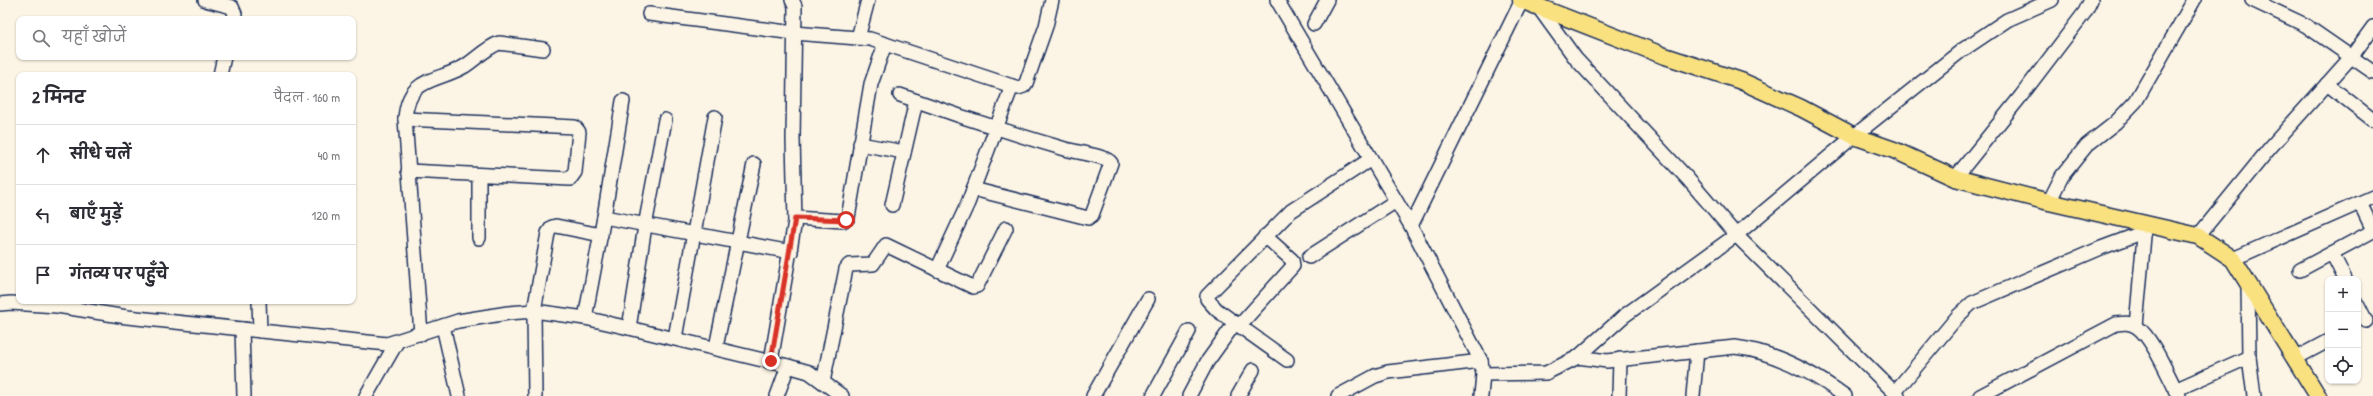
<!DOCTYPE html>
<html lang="hi">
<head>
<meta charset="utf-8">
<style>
  :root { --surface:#fff; --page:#f7f7f7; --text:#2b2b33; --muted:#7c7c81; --line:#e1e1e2 }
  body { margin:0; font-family:"Patrick Hand","Playpen Sans Deva",sans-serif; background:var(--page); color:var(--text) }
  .controls { position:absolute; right:12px; bottom:12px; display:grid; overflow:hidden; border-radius:8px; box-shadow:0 1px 3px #0004 }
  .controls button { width:36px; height:36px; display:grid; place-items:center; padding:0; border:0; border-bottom:1px solid var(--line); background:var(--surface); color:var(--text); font:20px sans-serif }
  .stop { position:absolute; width:12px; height:12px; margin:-9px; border:3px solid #d93025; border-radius:50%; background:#fff }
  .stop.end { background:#d93025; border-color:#fff; box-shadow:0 1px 4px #0008 }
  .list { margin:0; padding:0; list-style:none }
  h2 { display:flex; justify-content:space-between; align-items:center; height:52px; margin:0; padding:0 16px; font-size:17px }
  h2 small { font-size:13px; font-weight:400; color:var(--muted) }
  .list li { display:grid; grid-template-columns:26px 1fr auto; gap:12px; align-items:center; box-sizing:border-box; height:60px; padding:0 16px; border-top:1px solid var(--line) }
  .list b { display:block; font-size:15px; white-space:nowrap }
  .list em { font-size:13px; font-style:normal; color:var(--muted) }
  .icon { flex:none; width:22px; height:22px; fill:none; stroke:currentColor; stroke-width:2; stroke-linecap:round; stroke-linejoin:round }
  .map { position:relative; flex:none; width:2373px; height:396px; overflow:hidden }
  .search { position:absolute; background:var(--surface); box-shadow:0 1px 3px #0004; left:16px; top:16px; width:340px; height:44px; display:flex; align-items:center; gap:10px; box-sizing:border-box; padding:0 14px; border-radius:8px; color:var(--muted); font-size:15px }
  .panel { position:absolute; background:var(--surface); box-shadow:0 1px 3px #0004; left:16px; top:72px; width:340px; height:232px; border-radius:8px }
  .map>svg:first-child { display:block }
</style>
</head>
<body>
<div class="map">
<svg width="2373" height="396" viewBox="0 0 2373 396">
  <rect width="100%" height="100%" fill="#fcf5e5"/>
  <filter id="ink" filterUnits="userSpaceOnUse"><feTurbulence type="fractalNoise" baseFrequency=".025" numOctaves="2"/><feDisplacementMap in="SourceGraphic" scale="8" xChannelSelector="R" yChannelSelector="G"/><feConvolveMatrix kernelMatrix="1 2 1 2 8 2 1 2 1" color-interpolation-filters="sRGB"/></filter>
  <g filter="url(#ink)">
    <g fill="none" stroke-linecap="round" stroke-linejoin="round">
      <defs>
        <g id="minor">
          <path d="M 205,0 L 232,7 L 235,14 L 234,19"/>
          <path d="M 1277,0 L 1411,226 L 1481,361 L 1483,374 L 1481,396"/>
          <path d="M 2252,0 L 2305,25 L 2373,72"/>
          <path d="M 1539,8 L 1576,59 L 1687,178 L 1736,235 L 1898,396"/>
          <path d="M 649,14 L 794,33 L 870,39 L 1018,88 L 1024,86 L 1026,83 L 1046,26 L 1052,0"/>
          <path d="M 1314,24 L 1327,0"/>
          <path d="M 858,38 L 868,0"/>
          <path d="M 220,75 L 224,57"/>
          <path d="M 2327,84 L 2373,120"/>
          <path d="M 900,95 C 955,115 1010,133 1065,149 C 1075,152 1107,156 1111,163 L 1092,215 L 1088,218 L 973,189"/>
          <path d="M 405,119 L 575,127 L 579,132 L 575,172 L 570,179 L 408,171"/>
          <path d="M 860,144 L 904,152"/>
          <path d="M 1955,178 L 2021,96 L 2085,12 L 2091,0"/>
          <path d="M 2049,202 L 2062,176 L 2087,145 L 2115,123 L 2136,101 L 2194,0"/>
          <path d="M 2360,203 L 2373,230"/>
          <path d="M 892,205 L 916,101"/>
          <path d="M 604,217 L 791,252"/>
          <path d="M 795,218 L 843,221 L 848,218 L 871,84 L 885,44"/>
          <path d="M 1411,226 L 1522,0"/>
          <path d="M 2198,236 L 2269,149 L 2352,56 L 2373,27"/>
          <path d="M 479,238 L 479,175"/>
          <path d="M 2332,253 L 2345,279"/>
          <path d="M 1309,257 L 1396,201"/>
          <path d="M 2233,259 L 2373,197"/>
          <path d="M 937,270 L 968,203 L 1012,86"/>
          <path d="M 2300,270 L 2373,231"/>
          <path d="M 2248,285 L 2249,357 L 2254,396"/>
          <path d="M 259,301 L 260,331"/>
          <path d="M 0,304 L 11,303 L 57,306 L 127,317 L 387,344 L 458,321 L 508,313 L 534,311 L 585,318 L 629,328 L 788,366 L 809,372 L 842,396"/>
          <path d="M 2358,305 L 2366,321"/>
          <path d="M 585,318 L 604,217 L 623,101"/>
          <path d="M 443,326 L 459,396"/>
          <path d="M 1239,326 L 1293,266 L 1292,260 L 1265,236"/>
          <path d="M 2136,326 L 2145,225"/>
          <path d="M 629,328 L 645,226 L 665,120"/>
          <path d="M 242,329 L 244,396"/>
          <path d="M 421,334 L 405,119 C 408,76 436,83 465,66 C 476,59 486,48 499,43 L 543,49"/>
          <path d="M 675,338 L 715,117"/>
          <path d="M 716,347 L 754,164"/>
          <path d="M 1578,357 L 1607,361 L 1735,347 C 1775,352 1812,372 1845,396"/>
          <path d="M 2296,358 L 2328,341"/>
          <path d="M 1287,360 L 1217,310 L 1207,299 L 1207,296 L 1291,211 L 1371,159"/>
          <path d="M 771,361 L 795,221 L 793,139 L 795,6 L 792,0"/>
          <path d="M 1483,374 L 1546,373 L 1578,357 L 1624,316 L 1736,235 L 1854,136 L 1961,51 L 2007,20 L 2052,0"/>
          <path d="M 823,382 L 846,269 L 849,265 L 873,264 L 886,245 L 973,287 L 977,286 L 1006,228"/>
          <path d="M 2175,390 L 2249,357"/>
          <path d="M 1895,392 L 1958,316 L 1972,303 L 2101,248 L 2144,232"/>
          <path d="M 366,396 L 397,342"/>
          <path d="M 535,396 L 534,311 L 548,233 L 552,227 L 556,226 L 601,235"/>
          <path d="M 777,396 L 788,366"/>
          <path d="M 1093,396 L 1148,299"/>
          <path d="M 1153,396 L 1189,331"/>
          <path d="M 1189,396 L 1207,362 L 1235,323"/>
          <path d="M 1238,396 L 1253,370"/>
          <path d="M 1338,396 L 1375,376 L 1388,372 L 1481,361"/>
          <path d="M 1619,396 L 1620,359"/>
          <path d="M 1693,396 L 1697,351"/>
          <path d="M 1980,396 L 2116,324 C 2123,323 2130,322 2137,327 C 2153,338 2169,378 2179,396"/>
        </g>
        <path id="major" d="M 1521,0 L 1662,55 L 1741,81 L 1801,108 L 1854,136 L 1894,150 L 1955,178 L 2049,202 L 2198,236 L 2233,259 L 2318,396"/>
      </defs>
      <use href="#minor" stroke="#1b2f5e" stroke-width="16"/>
      <use href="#major" stroke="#1b2f5e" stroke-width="19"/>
      <use href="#minor" stroke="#fcf5e5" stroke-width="13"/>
      <use href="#major" stroke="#fae180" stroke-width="16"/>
    </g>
  </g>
  <g fill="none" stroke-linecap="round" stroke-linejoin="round" filter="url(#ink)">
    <path stroke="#d93025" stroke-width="5" d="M 771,361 L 795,218 L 846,220"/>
  </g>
</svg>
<div class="controls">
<button>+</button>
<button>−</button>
<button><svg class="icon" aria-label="locate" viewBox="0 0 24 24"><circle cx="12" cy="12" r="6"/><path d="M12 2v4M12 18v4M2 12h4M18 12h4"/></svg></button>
</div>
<div class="stop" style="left:846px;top:220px"></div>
<div class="stop end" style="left:771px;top:361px"></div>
<div class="search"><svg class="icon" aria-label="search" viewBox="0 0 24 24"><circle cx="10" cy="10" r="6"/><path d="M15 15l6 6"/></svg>यहाँ खोजें</div>
<section class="panel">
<h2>2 मिनट<small>पैदल · 160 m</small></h2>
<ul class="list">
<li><svg class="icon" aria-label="ahead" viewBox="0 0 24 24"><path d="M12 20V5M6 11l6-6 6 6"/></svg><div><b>सीधे चलें</b></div><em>40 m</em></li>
<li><svg class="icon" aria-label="left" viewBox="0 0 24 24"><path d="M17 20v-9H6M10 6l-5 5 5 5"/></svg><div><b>बाएँ मुड़ें</b></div><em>120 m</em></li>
<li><svg class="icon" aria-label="arrive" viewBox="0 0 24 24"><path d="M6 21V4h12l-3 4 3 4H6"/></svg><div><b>गंतव्य पर पहुँचे</b></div></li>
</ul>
</section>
</div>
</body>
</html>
